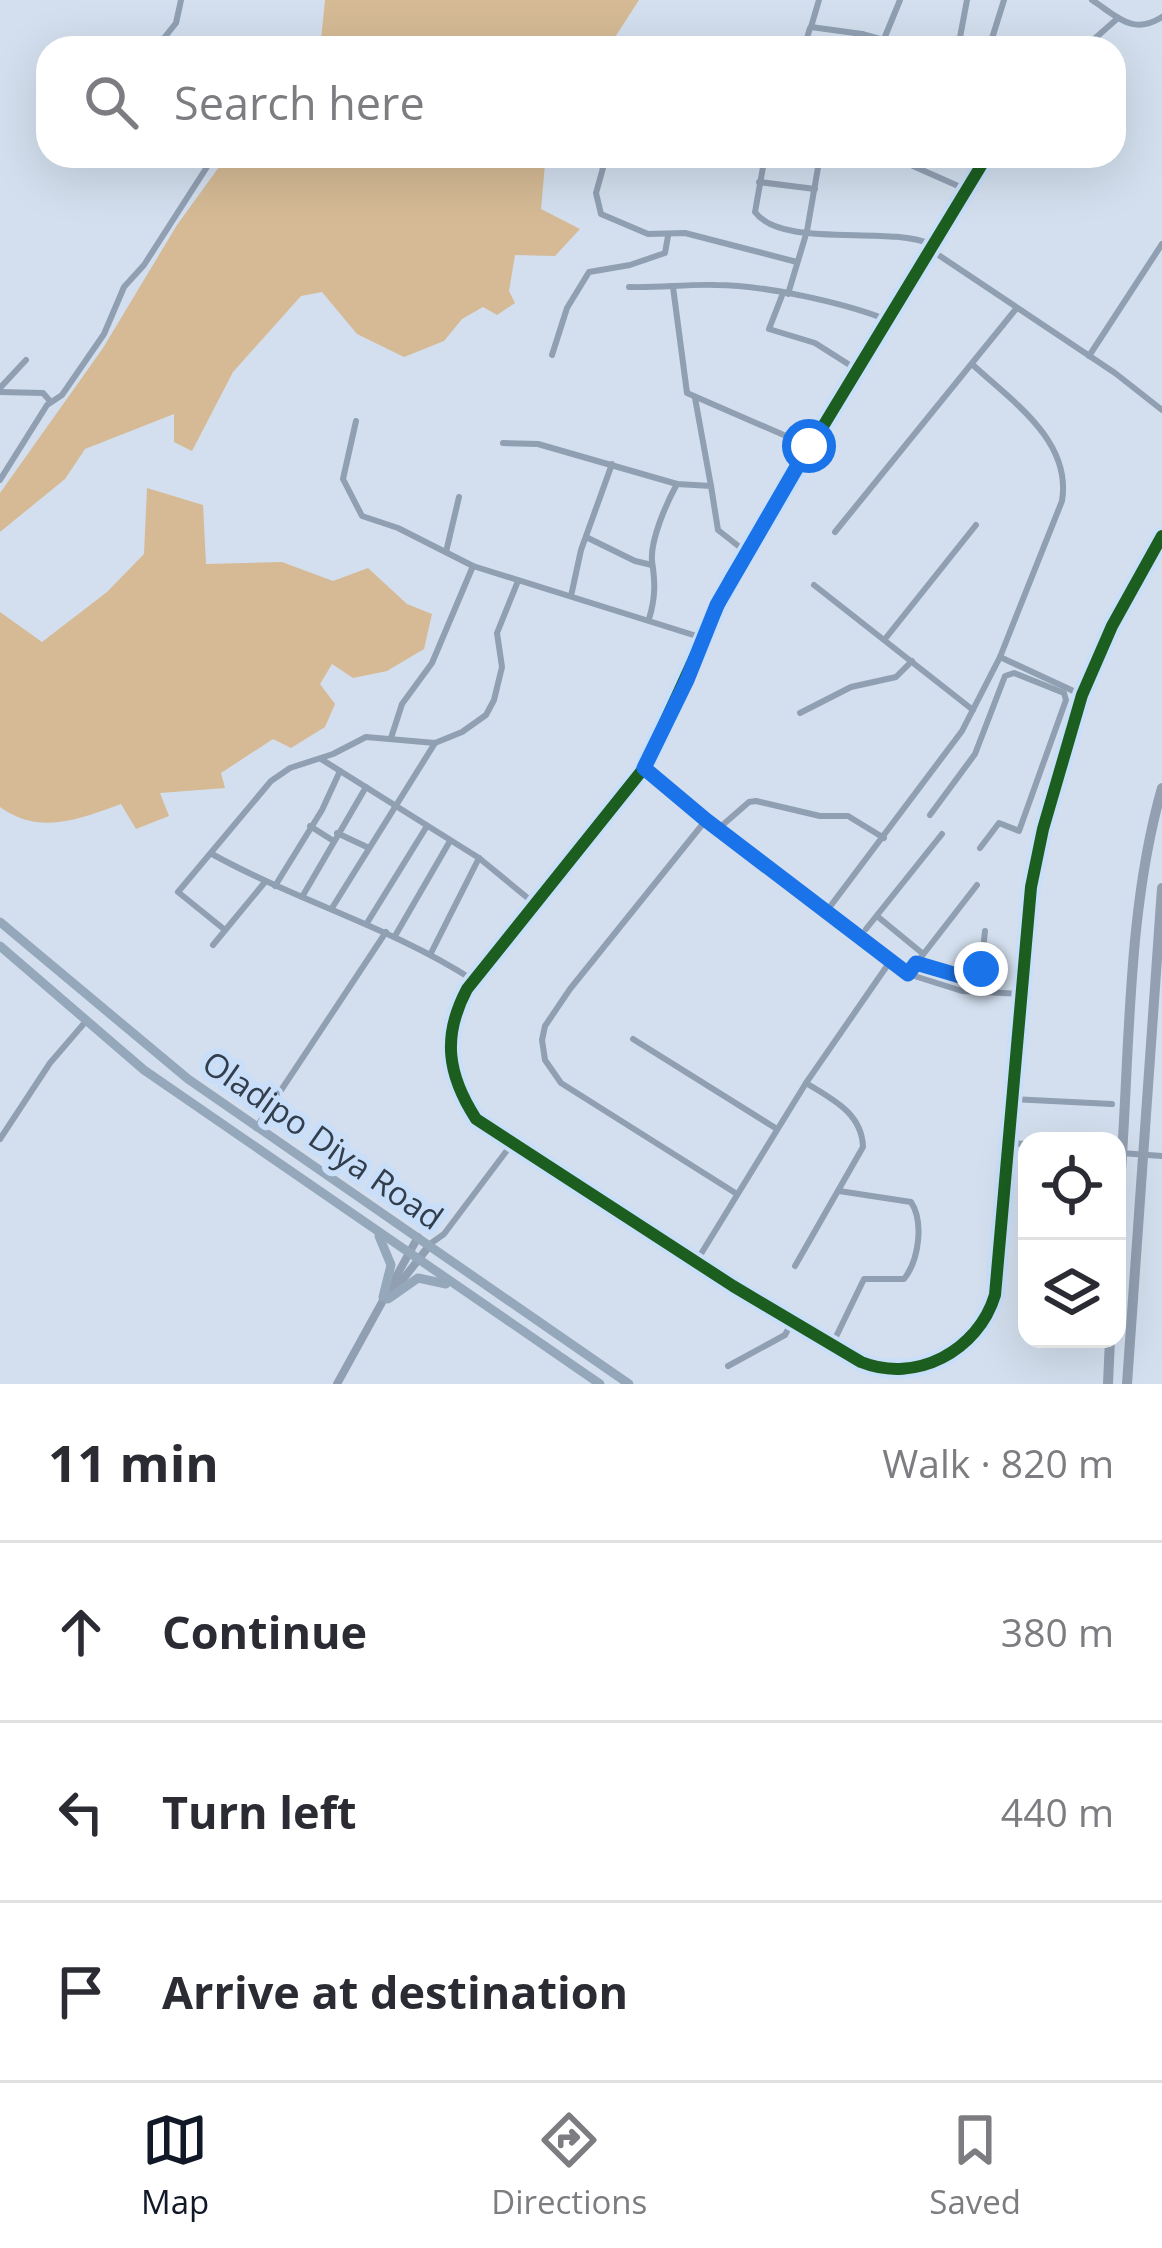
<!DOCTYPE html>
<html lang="en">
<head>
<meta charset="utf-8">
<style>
  :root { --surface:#fff; --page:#f2f2f3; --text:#2b2b33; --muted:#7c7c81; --line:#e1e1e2; --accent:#111827 }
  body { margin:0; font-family:"Open Sans",sans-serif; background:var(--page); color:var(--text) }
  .controls { position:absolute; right:36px; bottom:36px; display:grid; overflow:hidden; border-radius:24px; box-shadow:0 12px 48px #0002 }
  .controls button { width:108px; height:108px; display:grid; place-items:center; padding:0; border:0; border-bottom:3px solid var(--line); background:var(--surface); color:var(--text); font:60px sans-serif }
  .stop { position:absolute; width:36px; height:36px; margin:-27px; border:9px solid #1a73e8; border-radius:50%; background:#fff }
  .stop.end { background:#1a73e8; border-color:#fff; box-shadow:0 3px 12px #0008 }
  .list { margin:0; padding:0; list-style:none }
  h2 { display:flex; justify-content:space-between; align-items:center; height:156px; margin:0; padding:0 48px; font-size:51px }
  h2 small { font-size:39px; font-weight:400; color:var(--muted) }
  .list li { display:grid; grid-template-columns:78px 1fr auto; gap:36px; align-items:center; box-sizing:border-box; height:180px; padding:0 48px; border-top:3px solid var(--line) }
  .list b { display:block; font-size:45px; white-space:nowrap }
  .list em { font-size:39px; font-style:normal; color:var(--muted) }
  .icon { flex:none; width:66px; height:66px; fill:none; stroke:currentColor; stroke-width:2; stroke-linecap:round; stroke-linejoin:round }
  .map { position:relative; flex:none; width:1162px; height:1384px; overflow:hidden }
  .search { position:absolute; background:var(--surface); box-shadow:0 12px 48px #0002; left:36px; right:36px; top:36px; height:132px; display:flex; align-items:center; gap:30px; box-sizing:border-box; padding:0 42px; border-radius:36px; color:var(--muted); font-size:45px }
  .sheet { height:696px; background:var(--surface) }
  nav { display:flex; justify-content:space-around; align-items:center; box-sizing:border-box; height:168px; border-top:3px solid var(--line); background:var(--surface); font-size:33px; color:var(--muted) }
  nav a { display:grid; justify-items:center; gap:6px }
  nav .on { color:var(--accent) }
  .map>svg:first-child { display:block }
</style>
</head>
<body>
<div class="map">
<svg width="1162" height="1384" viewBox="0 0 1162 1384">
  <rect width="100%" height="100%" fill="#d3dfee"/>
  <g fill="#d5ba95">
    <path d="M 325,0 L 639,0 L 608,48 L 315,48 L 321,40 Z"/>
    <path d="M 227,156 L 554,156 L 545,164 L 541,209 L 580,229 L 555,256 L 515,255 L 509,291 L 515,303 L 497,315 L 483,307 L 462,319 L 444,341 L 404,357 L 357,334 L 322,292 L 301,296 L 233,372 L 192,451 L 174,442 L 174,414 L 85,449 L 65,479 L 0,532 L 0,493 L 103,348 L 177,225 Z"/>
    <path d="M 147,488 L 203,505 L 206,564 L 282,562 L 333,581 L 368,568 L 407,604 L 432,614 L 424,649 L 387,671 L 353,678 L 332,664 L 320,684 L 335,704 L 325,727 L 291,748 L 273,739 L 221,773 L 225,788 L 160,793 L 169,816 L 136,829 L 121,804 C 79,819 40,836 0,807 L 0,612 L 42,642 L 107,592 L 144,554 Z"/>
  </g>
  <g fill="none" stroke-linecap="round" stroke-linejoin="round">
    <g stroke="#909fb2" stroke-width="6">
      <path d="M 819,0 L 811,27 L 862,34 L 912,48"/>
      <path d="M 1092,0 C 1117,16 1132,36 1162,17"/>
      <path d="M 884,39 L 900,0"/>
      <path d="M 156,48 L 176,23 L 181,0"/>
      <path d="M 804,48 L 810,28"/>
      <path d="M 860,48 L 862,34"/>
      <path d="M 958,48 L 967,0"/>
      <path d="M 989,48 L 1004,0"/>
      <path d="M 1018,48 L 1029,48"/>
      <path d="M 1084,48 L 1118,18"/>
      <path d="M 595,156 L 603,168 L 596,193 L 601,214 L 648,234 L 685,233 L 797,262"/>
      <path d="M 765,156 L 755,212 C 782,249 888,225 930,244"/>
      <path d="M 910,156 L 913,166 L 965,189"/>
      <path d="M 987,156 L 731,578 L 644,768 L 467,989 C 442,1036 447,1074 476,1119 L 733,1286 L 861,1362 C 916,1384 978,1351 995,1295 L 1031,887 L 1043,829 L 1082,695 L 1112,626 L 1162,536"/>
      <path d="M 759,182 L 815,189"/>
      <path d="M 928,248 L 1115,373 L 1162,410"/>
      <path d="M 629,287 C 658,288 687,284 716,285 C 763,285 841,302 885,319"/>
      <path d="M 673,287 L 687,393 L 809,446"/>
      <path d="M 783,293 L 769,329 L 815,343 L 856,369"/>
      <path d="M 788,294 L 807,231 L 820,156"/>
      <path d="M 552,355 L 567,308 L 589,272 L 630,265 L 665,253 L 668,236"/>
      <path d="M 1089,356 L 1162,244"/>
      <path d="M 0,388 L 26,360"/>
      <path d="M 0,392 L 43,393 L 50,401"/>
      <path d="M 695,398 L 711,486"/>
      <path d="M 356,421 L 343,479 L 362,516 L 398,528 L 473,566 L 703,638"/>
      <path d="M 503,443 L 538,444 L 677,484 L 711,486 L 718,530 L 746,552"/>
      <path d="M 0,480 L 47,405 L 62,395 L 104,334 L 124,287 L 144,265 L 214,156"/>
      <path d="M 835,532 L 1016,309"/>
      <path d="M 586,537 L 635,561 L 652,565"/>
      <path d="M 446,552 L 459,497"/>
      <path d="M 814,585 L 973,710"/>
      <path d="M 571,596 L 581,550 L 612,464"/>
      <path d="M 649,619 C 656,596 655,581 652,561 C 650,540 667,502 677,484"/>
      <path d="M 885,639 L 976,525"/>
      <path d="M 1000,657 L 1082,695"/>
      <path d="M 800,713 L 851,687 L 896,677 L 912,661"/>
      <path d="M 391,738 L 402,704 L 432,663 L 473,566"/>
      <path d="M 321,759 L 479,858 L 535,904"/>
      <path d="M 644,768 L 706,820 L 908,974 L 962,991 L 1021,994"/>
      <path d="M 930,815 L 975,754 L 1005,676 L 1014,673 L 1064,693 L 1066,700 L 1019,831 L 999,823 L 980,848"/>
      <path d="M 706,820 L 570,989 L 545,1026 L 542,1040 L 545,1060 L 561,1083 L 737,1194"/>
      <path d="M 310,826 L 332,840"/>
      <path d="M 718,829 L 749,802 L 756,801 L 820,816 L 848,816 L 884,838"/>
      <path d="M 337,833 L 369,848"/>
      <path d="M 212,854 C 297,901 391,927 473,980"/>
      <path d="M 275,886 L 322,810 L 340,771"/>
      <path d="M 302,897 L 366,787"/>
      <path d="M 332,908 L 435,743"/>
      <path d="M 826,912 L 962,731 L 1000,657 L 1062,501 C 1072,441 1012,401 973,365"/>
      <path d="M 877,916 L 922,953"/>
      <path d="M 367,923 L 427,826"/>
      <path d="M 866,929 L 942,834"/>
      <path d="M 225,930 L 178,892 L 271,781 L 290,768 L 333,754 L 366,737 L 435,743 L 462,732 L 486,715 L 494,700 L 502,667 L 497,633 L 518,581"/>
      <path d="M 395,936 L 450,841"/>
      <path d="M 213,945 L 265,882"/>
      <path d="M 431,953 L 479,858"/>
      <path d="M 916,963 L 949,976 L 975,977 L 981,969 L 985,931"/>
      <path d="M 908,974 L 977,885"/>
      <path d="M 633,1039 L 777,1129"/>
      <path d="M 1011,1099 L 1112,1104"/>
      <path d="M 256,1128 L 386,932"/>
      <path d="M 0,1139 L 50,1063 L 87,1020"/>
      <path d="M 1007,1143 L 1027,1144"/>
      <path d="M 1121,1153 L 1162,1156"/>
      <path d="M 430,1244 L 444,1234 L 511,1145"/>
      <path d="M 696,1262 L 806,1083 L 889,963"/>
      <path d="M 795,1266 L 863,1147 C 862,1113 832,1099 806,1083"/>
      <path d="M 831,1347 L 864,1279 L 904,1279 C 919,1260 924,1222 911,1202 L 839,1191"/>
      <path d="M 728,1366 L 785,1335 L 792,1322"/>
    </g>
    <g stroke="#909fb2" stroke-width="8">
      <path d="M 393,1292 L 429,1246"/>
      <path d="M 337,1384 L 418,1237"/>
    </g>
    <g stroke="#95a7ba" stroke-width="9">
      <path d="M 0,922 L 188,1079 L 629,1384"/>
      <path d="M 0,946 L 144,1070 L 600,1384"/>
      <path d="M 379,1236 L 391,1265 L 383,1297"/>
      <path d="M 388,1299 L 418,1278 L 446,1284"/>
    </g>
    <g stroke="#92a0b2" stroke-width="10">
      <path d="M 1117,1221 C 1131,1080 1123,924 1162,788"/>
      <path d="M 1108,1384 L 1110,1339"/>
      <path d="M 1127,1384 L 1162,888"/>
    </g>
    <defs>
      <path id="cycleway" d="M 987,156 L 731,578 L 644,768 L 467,989 C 442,1036 447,1074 476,1119 L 733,1286 L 861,1362 C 916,1384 978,1351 995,1295 L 1031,887 L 1043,829 L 1082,695 L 1112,626 L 1162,536"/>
    </defs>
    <use href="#cycleway" stroke="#c8def9" stroke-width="20"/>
    <use href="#cycleway" stroke="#1b5e20" stroke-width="12"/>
  </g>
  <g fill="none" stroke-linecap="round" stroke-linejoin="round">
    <path stroke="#1a73e8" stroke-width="15" d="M 809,446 L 717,605 L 687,680 L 644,768 L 706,820 L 908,974 L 916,963 L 967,978 L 975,977 L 981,969"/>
  </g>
  <g text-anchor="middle" stroke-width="12" stroke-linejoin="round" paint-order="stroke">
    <g font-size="33" fill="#323e4b" stroke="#c8def9">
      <text transform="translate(323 1140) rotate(35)" y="12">Oladipo Diya Road</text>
    </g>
  </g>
</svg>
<div class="controls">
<button><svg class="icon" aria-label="locate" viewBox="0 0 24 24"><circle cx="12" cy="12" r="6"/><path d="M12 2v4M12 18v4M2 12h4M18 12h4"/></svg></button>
<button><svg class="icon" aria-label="layers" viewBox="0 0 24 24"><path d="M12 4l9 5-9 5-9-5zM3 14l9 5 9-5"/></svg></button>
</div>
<div class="stop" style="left:809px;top:446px"></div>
<div class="stop end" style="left:981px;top:969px"></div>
<div class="search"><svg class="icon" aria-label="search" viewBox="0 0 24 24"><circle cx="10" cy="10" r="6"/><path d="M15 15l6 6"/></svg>Search here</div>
</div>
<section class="sheet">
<h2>11 min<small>Walk · 820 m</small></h2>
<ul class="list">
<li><svg class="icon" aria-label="ahead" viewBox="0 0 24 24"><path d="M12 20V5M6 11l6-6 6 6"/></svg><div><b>Continue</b></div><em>380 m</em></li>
<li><svg class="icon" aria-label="left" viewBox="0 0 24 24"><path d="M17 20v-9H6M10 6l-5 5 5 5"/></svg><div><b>Turn left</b></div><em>440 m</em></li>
<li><svg class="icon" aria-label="arrive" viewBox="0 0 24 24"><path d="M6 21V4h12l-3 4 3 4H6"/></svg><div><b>Arrive at destination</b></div></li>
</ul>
</section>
<nav>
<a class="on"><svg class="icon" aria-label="map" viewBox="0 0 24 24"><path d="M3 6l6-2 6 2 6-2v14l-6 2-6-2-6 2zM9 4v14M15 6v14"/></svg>Map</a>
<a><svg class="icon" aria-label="directions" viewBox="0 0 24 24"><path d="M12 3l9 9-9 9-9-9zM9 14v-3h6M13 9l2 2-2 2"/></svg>Directions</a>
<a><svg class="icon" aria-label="saved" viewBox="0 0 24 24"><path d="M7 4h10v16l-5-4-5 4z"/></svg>Saved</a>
</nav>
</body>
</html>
